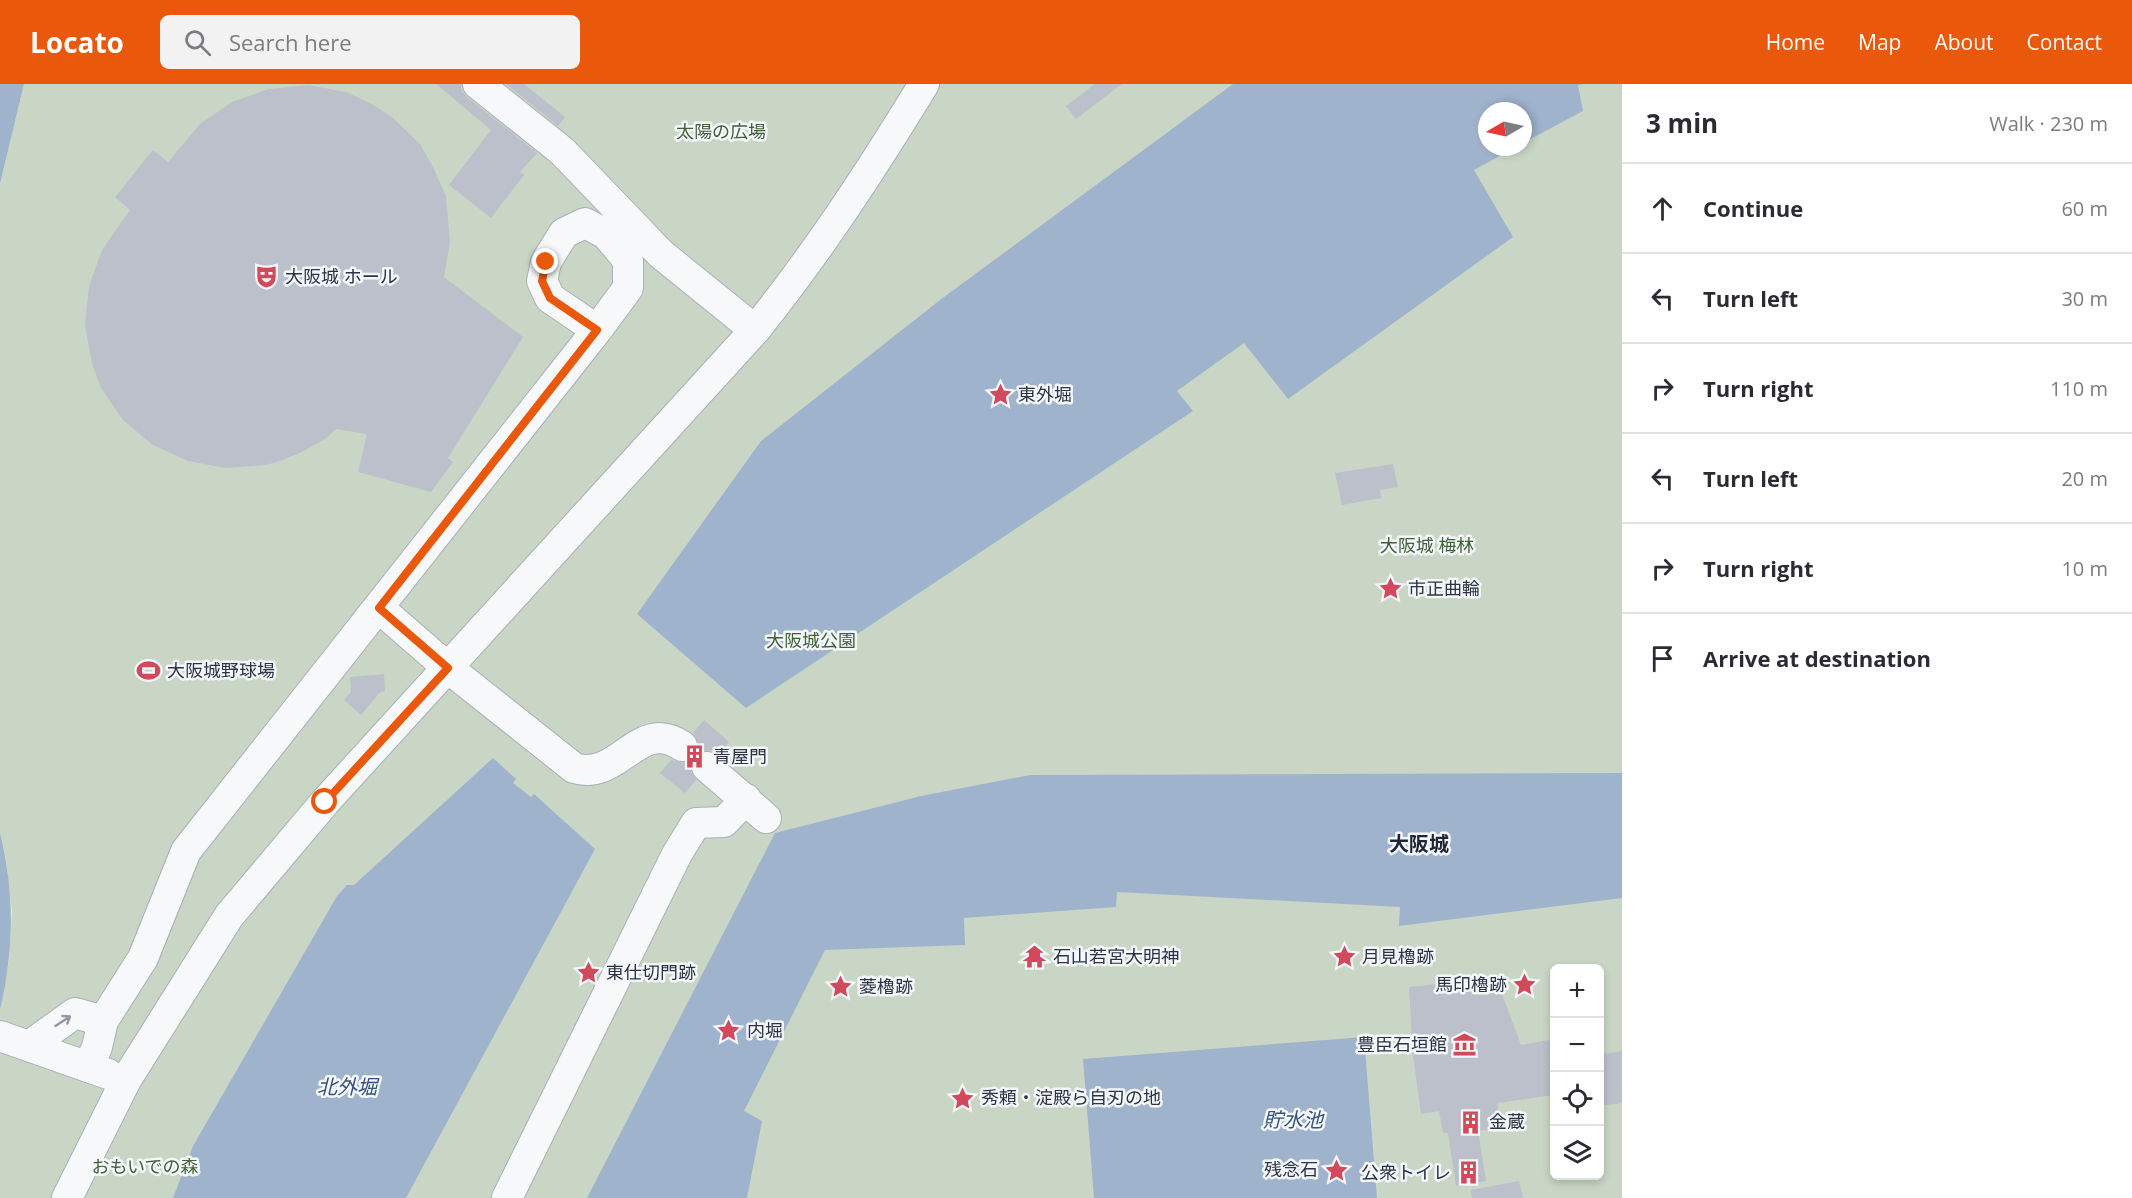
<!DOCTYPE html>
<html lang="en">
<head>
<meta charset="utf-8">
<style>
  :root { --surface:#fff; --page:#f2f2f3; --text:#2b2b33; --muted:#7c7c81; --line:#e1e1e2; --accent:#ea580c }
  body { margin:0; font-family:"Open Sans","Noto Sans JP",sans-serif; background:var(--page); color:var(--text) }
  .controls { position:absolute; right:18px; bottom:18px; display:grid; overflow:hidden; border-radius:9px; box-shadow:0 3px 9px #0003 }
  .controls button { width:54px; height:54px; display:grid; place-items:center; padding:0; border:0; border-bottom:2px solid var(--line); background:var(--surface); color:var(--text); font:30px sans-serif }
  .compass { position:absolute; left:1478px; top:18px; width:54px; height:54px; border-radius:50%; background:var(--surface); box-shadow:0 3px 9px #0003; rotate:261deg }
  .stop { position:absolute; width:18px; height:18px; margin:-14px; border:4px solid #ea580c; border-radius:50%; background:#fff }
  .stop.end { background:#ea580c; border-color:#fff; box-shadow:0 2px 6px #0008 }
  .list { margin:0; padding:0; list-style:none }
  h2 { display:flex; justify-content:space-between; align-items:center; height:78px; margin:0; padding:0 24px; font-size:26px }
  h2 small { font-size:20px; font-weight:400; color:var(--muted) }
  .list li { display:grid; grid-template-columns:39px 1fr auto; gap:18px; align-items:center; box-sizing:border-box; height:90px; padding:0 24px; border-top:2px solid var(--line) }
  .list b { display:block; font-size:22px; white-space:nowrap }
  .list em { font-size:20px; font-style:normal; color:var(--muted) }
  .icon { flex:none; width:33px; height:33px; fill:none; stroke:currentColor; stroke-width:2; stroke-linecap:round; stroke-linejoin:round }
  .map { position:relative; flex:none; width:1622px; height:1114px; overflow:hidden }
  header { display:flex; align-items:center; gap:36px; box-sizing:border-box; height:84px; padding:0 30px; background:var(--accent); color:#fff }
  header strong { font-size:28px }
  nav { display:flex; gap:33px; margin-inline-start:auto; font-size:21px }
  .search { width:420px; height:54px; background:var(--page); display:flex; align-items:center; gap:15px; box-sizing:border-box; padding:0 21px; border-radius:9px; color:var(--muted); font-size:22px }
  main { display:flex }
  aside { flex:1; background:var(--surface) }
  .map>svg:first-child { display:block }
</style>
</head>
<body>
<header>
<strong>Locato</strong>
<div class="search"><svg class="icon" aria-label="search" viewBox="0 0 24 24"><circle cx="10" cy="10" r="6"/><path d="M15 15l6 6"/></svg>Search here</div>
<nav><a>Home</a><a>Map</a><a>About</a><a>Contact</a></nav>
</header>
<main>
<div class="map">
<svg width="1622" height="1114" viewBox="0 0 1622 1114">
  <rect width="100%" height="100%" fill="#e4e7ec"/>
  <path fill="#c9d6c5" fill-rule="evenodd" d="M 24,0 L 1622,0 L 1622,1114 L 0,1114 L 0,926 L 9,877 L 12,827 L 6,775 L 0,749 L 0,100 ZM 1487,27 L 1523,27 L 1523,63 L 1487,63 ZM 1554,884 L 1600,884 L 1600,1092 L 1554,1092 Z"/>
  <g fill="#9fb4cc">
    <path d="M 0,0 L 24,0 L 0,100 Z"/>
    <path d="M 1233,0 L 1584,0 L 1578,1 L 1583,27 L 1523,59 L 1523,27 L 1487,27 L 1487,63 L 1516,63 L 1474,86 L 1513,153 L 1288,315 L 1244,259 L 1177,307 L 1193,327 L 746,624 L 637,530 L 761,357 L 940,216 Z"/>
    <path d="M 493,674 L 516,695 L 513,699 L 531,713 L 534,710 L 595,765 L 406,1114 L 173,1114 L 193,1062 L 337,812 L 347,801 L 354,801 Z"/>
    <path d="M 1622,689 L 1622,814 L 1399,842 L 1400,823 L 1117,808 L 1116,823 L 964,834 L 965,861 L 825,866 L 744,1027 L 762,1037 L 747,1114 L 587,1114 L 775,749 L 921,712 L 1030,691 Z"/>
    <path d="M 0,749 C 15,810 14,865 0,926 Z"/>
    <path d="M 1364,953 L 1377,1114 L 1094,1114 L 1083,975 Z"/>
  </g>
  <g fill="#bbc0ca">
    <path d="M 436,0 L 461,0 L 462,7 L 467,13 L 537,69 L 520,88 L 524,91 L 491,134 L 449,101 L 491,46 Z"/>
    <path d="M 506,0 L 524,0 L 565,33 L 558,42 Z"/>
    <path d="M 1095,0 L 1122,0 L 1076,35 L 1066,22 Z"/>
    <path d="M 308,1 L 346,8 L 370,19 L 392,33 L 420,60 L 433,83 L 446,112 L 450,158 L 444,193 L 523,253 L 448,374 L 453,378 L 431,408 L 358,388 L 367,350 L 336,345 L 325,355 L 302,368 L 277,378 L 265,381 L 226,384 L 188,377 L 153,361 L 123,336 L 101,304 L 92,280 L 85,241 L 89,202 L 102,166 L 130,126 L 115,113 L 153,66 L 168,78 L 200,40 L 232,18 L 269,5 Z"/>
    <path d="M 1393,380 L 1398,403 L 1380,406 L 1381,414 L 1342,421 L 1335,389 Z"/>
    <path d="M 384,590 L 385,607 L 380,608 L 361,631 L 344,616 L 351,608 L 350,593 Z"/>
    <path d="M 704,636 L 729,658 L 719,670 L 710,666 L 698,669 L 699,660 L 693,649 Z"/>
    <path d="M 671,676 L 683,679 L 692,676 L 691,688 L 696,696 L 685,709 L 660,689 Z"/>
    <path d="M 1496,894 L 1521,961 L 1554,955 L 1554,1011 L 1497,1019 L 1501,1044 L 1478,1047 L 1486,1097 L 1456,1102 L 1448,1049 L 1443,1049 L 1439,1027 L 1421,1030 L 1413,972 L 1409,903 Z"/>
    <path d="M 1622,967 L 1622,1019 L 1599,1022 L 1599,971 Z"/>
    <path d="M 1519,1097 L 1523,1114 L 1472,1114 L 1471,1106 Z"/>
  </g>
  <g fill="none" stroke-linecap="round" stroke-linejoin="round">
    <defs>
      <g id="minor">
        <path d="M 478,0 L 562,67 L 661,170 L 755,246"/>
        <path d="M 379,524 L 448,584 L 574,684 C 620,698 638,632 682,662"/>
        <path d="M 707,683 L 766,734"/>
        <path d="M 0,952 L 108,990"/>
        <path d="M 29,962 L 75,929 L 103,937"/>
        <path d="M 88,983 L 97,963 L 103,937 L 143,874 L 186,767 L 597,246 L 628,204 L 628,176 L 606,150 L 585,139 L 564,149 L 546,178 L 542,197 L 550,214 L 597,246"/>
        <path d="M 67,1114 L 126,996 L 229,832 L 325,718 L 755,246 C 818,168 872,85 924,0"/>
        <path d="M 507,1114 L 677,770 L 696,739 L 724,738 L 746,715"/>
      </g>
    </defs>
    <use href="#minor" stroke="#a9aeb7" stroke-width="32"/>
    <use href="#minor" stroke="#f7f8fa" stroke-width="30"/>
  </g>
  <defs><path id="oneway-shaft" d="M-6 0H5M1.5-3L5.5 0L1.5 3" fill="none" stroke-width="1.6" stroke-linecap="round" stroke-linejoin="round" transform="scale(1.5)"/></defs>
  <use stroke="#9196a0" href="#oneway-shaft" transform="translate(63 937) rotate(-33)"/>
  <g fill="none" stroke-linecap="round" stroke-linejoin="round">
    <path stroke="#ea580c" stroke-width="8" d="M 325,718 L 448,584 L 379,524 L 597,246 L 550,214 L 542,197 L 546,178"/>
  </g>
  <defs>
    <symbol id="theatre-bare" viewBox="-9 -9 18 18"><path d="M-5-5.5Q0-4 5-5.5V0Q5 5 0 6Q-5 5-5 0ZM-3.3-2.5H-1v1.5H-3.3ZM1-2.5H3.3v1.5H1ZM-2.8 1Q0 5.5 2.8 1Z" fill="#d1495b" stroke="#f4f6f9" stroke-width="2.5" paint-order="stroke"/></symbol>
    <symbol id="sight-bare" viewBox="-9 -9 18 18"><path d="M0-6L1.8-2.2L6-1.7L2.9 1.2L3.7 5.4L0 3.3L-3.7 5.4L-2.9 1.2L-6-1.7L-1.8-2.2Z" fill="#d1495b" stroke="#f4f6f9" stroke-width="2.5" paint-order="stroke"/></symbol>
    <symbol id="stadium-bare" viewBox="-9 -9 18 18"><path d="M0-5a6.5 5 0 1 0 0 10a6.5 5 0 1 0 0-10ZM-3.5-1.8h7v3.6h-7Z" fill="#d1495b" stroke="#f4f6f9" stroke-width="2.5" paint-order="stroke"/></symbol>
    <symbol id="building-bare" viewBox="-9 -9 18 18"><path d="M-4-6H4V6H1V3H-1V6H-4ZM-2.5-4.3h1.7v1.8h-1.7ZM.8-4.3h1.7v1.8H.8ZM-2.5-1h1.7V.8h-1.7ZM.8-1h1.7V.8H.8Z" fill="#d1495b" stroke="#f4f6f9" stroke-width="2.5" paint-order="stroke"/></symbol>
    <symbol id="temple-bare" viewBox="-9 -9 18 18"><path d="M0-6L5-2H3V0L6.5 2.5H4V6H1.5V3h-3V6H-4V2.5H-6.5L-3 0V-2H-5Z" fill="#d1495b" stroke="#f4f6f9" stroke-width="2.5" paint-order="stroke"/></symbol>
    <symbol id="museum-bare" viewBox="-9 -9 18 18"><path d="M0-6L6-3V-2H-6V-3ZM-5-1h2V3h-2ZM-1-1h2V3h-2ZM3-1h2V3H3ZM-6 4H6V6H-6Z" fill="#d1495b" stroke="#f4f6f9" stroke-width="2.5" paint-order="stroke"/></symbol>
  </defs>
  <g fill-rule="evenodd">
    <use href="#theatre-bare" x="250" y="176" width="33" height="33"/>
    <use href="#sight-bare" x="984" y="294" width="33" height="33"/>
    <use href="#sight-bare" x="1374" y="488" width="33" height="33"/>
    <use href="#stadium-bare" x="132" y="570" width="33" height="33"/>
    <use href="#building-bare" x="678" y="656" width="33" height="33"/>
    <use href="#temple-bare" x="1018" y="856" width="33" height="33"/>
    <use href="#sight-bare" x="1328" y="856" width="33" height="33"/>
    <use href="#sight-bare" x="572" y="872" width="33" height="33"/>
    <use href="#sight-bare" x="1508" y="884" width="33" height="33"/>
    <use href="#sight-bare" x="824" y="886" width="33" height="33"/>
    <use href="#sight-bare" x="712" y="930" width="33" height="33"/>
    <use href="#museum-bare" x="1448" y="944" width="33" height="33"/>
    <use href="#sight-bare" x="946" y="998" width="33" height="33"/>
    <use href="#building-bare" x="1454" y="1022" width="33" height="33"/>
    <use href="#sight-bare" x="1320" y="1070" width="33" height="33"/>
    <use href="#building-bare" x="1452" y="1072" width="33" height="33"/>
  </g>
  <g text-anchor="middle" stroke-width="5" stroke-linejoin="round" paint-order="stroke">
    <g font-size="18" fill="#3f6138" stroke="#f4f6f9">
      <text x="721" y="54">太陽の広場</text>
      <text x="1427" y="468">大阪城 梅林</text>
      <text x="811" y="563">大阪城公園</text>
      <text x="145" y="1089">おもいでの森</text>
    </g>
    <g font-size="18" fill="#2b3445" stroke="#f4f6f9" text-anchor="start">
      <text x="285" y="199">大阪城 ホール</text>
      <text x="1018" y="317">東外堀</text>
      <text x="1408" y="511">市正曲輪</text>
      <text x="167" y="593">大阪城野球場</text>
      <text x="713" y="679">青屋門</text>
      <text x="1053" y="879">石山若宮大明神</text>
      <text x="1362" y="879">月見櫓跡</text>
      <text x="606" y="895">東仕切門跡</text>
      <text x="1507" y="907" text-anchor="end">馬印櫓跡</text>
      <text x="859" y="909">菱櫓跡</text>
      <text x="747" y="953">内堀</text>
      <text x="1447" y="967" text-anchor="end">豊臣石垣館</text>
      <text x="981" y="1020">秀頼・淀殿ら自刃の地</text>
      <text x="1489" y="1044">金蔵</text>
      <text x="1318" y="1092" text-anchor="end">残念石</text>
      <text x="1451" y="1095" text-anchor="end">公衆トイレ</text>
    </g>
    <g font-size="20" font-weight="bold" fill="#1d2536" stroke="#f4f6f9">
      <text x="1419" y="767">大阪城</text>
    </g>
    <g font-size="20" font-style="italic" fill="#34527a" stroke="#f4f6f9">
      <text x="347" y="1010">北外堀</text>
      <text x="1293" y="1043">貯水池</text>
    </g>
  </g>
</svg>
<div class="controls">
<button>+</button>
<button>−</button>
<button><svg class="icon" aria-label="locate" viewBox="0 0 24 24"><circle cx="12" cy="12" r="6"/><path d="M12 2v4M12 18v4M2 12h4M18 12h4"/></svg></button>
<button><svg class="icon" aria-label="layers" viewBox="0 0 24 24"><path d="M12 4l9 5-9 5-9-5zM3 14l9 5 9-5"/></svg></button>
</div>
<svg class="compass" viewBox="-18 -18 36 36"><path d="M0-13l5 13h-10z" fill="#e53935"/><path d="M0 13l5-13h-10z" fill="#7c7c81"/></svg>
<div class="stop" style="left:325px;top:718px"></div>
<div class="stop end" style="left:546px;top:178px"></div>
</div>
<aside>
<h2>3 min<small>Walk · 230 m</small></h2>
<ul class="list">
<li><svg class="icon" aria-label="ahead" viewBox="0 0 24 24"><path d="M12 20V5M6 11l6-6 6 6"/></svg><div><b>Continue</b></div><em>60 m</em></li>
<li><svg class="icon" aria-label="left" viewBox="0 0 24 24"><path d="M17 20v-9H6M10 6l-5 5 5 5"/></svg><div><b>Turn left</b></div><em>30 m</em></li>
<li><svg class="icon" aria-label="right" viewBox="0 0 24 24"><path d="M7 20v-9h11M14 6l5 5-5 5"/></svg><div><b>Turn right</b></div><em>110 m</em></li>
<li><svg class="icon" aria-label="left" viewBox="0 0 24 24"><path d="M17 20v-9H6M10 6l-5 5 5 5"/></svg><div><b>Turn left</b></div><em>20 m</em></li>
<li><svg class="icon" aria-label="right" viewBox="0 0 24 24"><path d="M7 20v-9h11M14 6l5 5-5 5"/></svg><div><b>Turn right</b></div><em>10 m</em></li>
<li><svg class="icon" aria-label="arrive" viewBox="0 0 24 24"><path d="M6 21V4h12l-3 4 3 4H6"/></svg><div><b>Arrive at destination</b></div></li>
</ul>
</aside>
</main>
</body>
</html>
